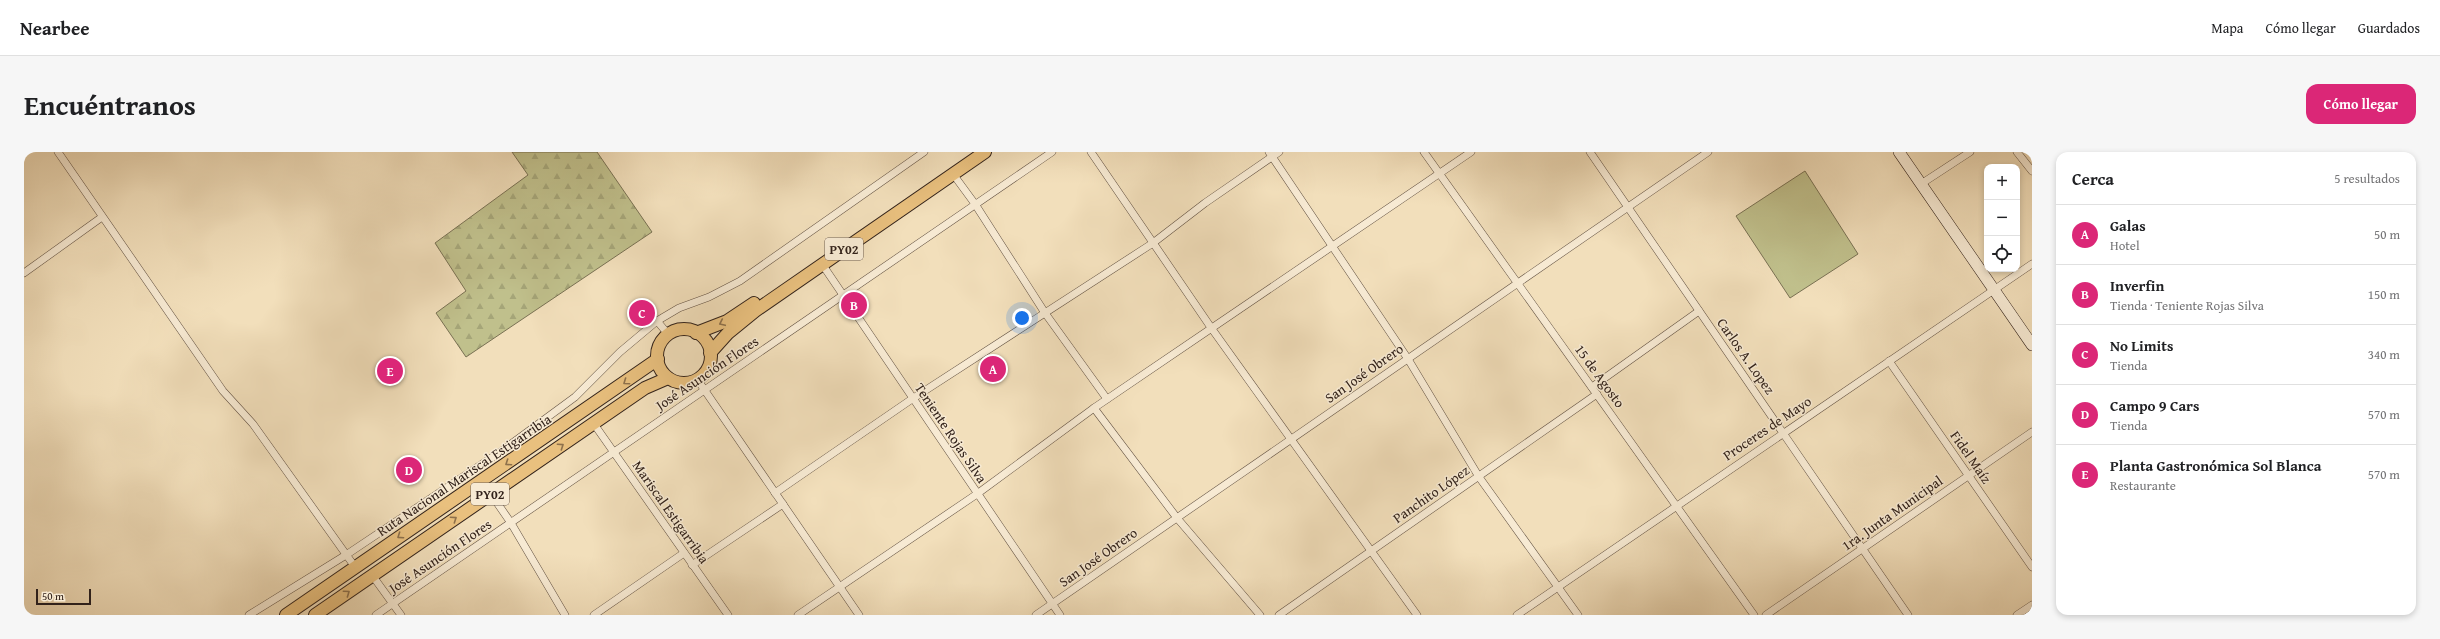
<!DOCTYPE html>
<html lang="es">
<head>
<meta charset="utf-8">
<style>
  :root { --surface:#fff; --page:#f6f6f6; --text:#202124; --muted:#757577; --line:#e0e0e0; --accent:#db2777 }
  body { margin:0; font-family:"Gentium Book Plus",serif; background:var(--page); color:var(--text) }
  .controls { position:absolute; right:12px; top:12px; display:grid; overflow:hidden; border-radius:8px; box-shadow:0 2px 6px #0003 }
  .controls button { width:36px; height:36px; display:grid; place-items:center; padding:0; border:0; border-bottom:1px solid var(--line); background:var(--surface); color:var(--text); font:20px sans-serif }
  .scale { position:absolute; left:12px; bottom:10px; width:55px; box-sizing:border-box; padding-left:4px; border:2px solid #32221a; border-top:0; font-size:11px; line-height:14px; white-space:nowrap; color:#32221a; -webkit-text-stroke:3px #f7ead3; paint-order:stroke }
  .you { position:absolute; left:998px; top:166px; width:14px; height:14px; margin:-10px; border:3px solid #fff; border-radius:50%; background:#1a73e8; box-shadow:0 0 0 6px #1a73e833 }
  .badge { display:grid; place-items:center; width:26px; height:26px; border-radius:50%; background:var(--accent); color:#fff; font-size:13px; font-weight:700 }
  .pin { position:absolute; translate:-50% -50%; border:2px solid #fff; box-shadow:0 1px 4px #0006 }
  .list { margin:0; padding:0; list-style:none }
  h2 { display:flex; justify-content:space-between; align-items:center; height:52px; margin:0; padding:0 16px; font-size:17px }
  h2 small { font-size:13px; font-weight:400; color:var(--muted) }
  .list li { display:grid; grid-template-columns:26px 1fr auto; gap:12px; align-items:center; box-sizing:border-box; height:60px; padding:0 16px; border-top:1px solid var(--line) }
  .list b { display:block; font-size:15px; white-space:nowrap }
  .list p { margin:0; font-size:13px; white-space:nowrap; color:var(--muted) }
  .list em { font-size:13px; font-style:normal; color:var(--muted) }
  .icon { flex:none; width:22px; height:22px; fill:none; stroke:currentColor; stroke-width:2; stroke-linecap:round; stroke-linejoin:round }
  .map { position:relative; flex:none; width:2008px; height:463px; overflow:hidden; border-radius:12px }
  header { display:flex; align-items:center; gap:24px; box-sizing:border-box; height:56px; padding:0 20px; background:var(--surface); border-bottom:1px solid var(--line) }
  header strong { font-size:19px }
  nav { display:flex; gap:22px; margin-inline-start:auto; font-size:14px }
  .intro { display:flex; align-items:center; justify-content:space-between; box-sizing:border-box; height:96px; padding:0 24px }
  h1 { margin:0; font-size:28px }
  .button { padding:10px 18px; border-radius:12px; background:var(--accent); color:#fff; font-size:14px; font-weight:700 }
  main { display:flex; gap:24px; padding:0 24px }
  aside { flex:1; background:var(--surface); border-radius:12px; box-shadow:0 2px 6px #0003 }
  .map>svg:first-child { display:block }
</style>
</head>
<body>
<header>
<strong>Nearbee</strong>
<nav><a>Mapa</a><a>Cómo llegar</a><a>Guardados</a></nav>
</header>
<div class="intro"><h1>Encuéntranos</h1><a class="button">Cómo llegar</a></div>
<main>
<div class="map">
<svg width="2008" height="463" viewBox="0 0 2008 463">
  <defs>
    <pattern id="forest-firs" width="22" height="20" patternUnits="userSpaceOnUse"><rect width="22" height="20" fill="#c0c08c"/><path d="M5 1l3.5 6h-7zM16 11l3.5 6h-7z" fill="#a5a578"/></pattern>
  </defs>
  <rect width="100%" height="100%" fill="#f2dfbb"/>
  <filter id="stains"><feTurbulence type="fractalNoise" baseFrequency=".005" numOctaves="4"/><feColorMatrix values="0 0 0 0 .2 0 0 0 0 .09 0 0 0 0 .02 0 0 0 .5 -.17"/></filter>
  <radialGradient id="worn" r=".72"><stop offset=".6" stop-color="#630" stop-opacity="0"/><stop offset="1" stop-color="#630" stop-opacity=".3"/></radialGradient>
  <path fill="#c0c08c" stroke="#797153" d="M 1781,19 L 1834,102 L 1766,146 L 1712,64 Z"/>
  <path fill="url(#forest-firs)" stroke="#797153" d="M 488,0 L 573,0 L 628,80 L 442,205 L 412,161 L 442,139 L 411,91 L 504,23 Z"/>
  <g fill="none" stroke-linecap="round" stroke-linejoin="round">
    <defs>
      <g id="minor">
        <path d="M 34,0 L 199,239 L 229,272 L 331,415"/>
        <path d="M 1067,0 L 1188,177 L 1393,463"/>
        <path d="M 1245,0 L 1384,207 L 1455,325 L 1554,463"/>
        <path d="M 1400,0 L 1730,463"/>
        <path d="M 1566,0 L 1884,463"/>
        <path d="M 1993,0 L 2008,19"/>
        <path d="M 929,22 L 951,52 L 1021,161 L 1083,247"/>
        <path d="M 1897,32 L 1946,0"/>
        <path d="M 798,112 L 1036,463"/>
        <path d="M 0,121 L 78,65"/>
        <path d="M 633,169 L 644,182"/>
        <path d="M 1865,209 L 2008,415"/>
        <path d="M 673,227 L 835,463"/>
        <path d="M 1568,235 L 1675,159"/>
        <path d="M 1070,256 L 1153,366 L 1236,463"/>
        <path d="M 570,272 L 704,463"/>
        <path d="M 751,341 L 888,247 L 1129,91 L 1181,51 L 1255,0"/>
        <path d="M 467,342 L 487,371 L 541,463"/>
        <path d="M 668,413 L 759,352"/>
        <path d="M 348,423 L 377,463"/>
        <path d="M 225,463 L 322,403 L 479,298 L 551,245 L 596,200 L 633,169 L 655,156 L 685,145 L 716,129 L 900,0"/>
        <path d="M 352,463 L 1028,0"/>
        <path d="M 570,463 L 660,401"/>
        <path d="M 774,463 L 953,342 L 1070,256 L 1447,0"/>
        <path d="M 1012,463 L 1684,0"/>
        <path d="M 1255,463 L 1573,242"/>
        <path d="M 1493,463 L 2008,112"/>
        <path d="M 1742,463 L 2008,280"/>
        <path d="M 1993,463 L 2008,453"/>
      </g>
      <path id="secondary" d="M 1875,0 L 2008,193"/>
      <g id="trunk">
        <circle cx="660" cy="204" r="27"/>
        <path d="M 672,181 L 703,169 L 730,151"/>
        <path d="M 686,201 L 704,181 L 731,159 L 961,0"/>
        <path d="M 262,463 L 634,207"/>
        <path d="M 291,463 L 621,236 L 644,226"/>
      </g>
    </defs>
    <use href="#minor" stroke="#625142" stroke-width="8"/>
    <use href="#secondary" stroke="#32221a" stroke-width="12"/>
    <use href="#trunk" stroke="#32221a" stroke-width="14"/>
    <use href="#minor" stroke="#f7ead3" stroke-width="7"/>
    <use href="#secondary" stroke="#f7ead3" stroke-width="11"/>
    <use href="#trunk" stroke="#e9c07e" stroke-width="12"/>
  </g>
  <defs><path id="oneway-chevron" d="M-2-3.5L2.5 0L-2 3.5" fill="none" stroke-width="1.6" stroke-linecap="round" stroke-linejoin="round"/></defs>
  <g stroke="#8e714c">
    <use href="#oneway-chevron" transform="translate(698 171) rotate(155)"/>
    <use href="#oneway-chevron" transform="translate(602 230) rotate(145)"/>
    <use href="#oneway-chevron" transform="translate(537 294) rotate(-34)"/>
    <use href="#oneway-chevron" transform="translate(484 311) rotate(146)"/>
    <use href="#oneway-chevron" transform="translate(430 367) rotate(-34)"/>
    <use href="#oneway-chevron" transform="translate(376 384) rotate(146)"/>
    <use href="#oneway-chevron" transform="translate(323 441) rotate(-35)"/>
  </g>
  <g text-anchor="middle" stroke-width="3" stroke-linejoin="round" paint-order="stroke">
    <g fill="#f7ead3" stroke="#6d5e52" stroke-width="1">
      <rect x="801" y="86" width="38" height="22" rx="3"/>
      <rect x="447" y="331" width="38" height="22" rx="3"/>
    </g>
    <g font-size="13" font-weight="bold" fill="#32221a">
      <text x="820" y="102">PY02</text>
      <text x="466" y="347">PY02</text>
    </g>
    <g font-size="14" fill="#32221a" stroke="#f7ead3">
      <text transform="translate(1722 204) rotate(55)" y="5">Carlos A. Lopez</text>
      <text transform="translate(683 221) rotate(-34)" y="5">José Asunción Flores</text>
      <text transform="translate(1340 221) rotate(-35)" y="5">San José Obrero</text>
      <text transform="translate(1576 224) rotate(54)" y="5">15 de Agosto</text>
      <text transform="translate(1743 276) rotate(-34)" y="5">Proceres de Mayo</text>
      <text transform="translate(927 281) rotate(56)" y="5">Teniente Rojas Silva</text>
      <text transform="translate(1947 305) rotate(55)" y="5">Fidel Maíz</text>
      <text transform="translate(440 323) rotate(-34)" y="5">Ruta Nacional Mariscal Estigarribia</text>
      <text transform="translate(1407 342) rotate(-35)" y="5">Panchito López</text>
      <text transform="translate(647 360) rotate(55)" y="5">Mariscal Estigarribia</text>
      <text transform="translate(1868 361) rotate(-35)" y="5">1ra. Junta Municipal</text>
      <text transform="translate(416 404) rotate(-34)" y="5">José Asunción Flores</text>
      <text transform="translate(1074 405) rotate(-35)" y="5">San José Obrero</text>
    </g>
  </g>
  <rect width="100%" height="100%" filter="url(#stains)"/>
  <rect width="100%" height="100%" fill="url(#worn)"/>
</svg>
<div class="controls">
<button>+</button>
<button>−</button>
<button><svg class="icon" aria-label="locate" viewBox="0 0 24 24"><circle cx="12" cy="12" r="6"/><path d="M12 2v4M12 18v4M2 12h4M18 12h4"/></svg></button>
</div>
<div class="scale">50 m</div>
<div class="you"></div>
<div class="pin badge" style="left:969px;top:217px">A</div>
<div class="pin badge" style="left:830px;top:153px">B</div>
<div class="pin badge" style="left:618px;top:161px">C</div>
<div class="pin badge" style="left:385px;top:318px">D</div>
<div class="pin badge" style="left:366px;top:219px">E</div>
</div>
<aside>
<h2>Cerca<small>5 resultados</small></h2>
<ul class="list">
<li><span class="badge">A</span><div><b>Galas</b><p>Hotel</p></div><em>50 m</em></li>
<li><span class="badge">B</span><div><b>Inverfin</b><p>Tienda · Teniente Rojas Silva</p></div><em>150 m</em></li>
<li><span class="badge">C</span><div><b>No Limits</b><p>Tienda</p></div><em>340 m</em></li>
<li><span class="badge">D</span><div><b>Campo 9 Cars</b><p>Tienda</p></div><em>570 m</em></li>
<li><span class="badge">E</span><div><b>Planta Gastronómica Sol Blanca</b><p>Restaurante</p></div><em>570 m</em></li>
</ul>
</aside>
</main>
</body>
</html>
